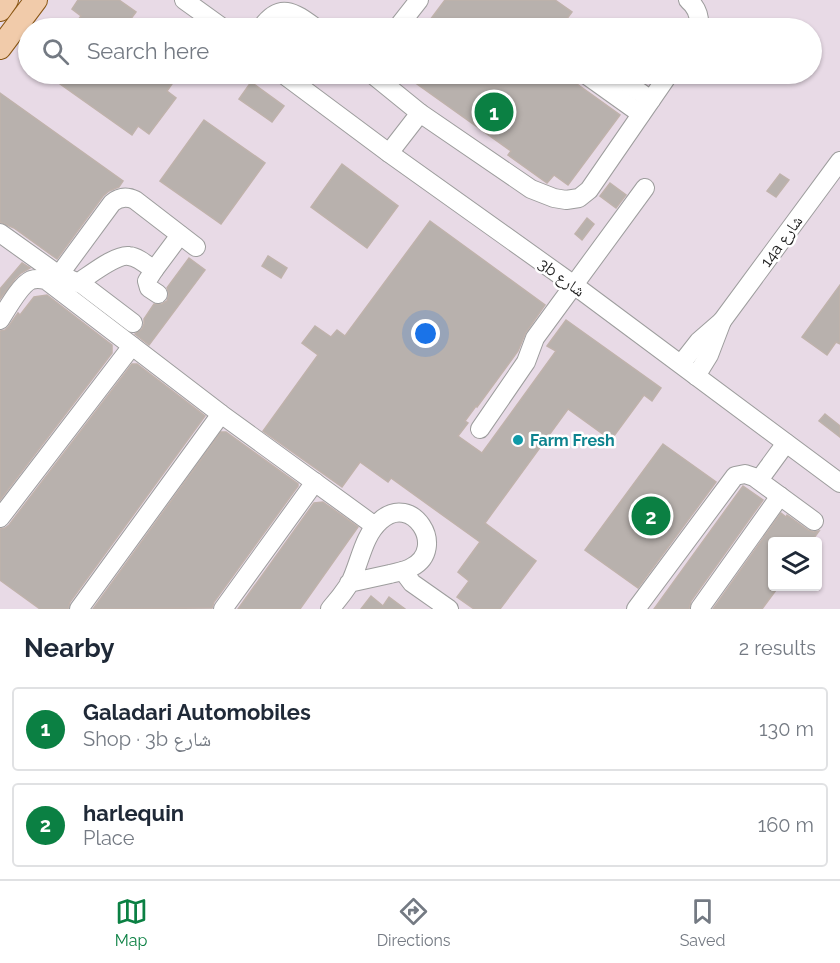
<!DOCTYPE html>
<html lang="en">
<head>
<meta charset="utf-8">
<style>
  :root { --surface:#fff; --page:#f6f6f7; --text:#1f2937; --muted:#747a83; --line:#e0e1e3; --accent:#0b8043 }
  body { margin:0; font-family:Raleway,"Noto Naskh Arabic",sans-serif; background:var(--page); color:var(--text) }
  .controls { position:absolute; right:18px; bottom:18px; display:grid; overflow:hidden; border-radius:6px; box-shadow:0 2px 4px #0004 }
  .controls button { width:54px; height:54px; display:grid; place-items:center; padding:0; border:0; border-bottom:2px solid var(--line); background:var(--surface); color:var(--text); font:30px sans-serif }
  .you { position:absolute; left:426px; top:334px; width:21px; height:21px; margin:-15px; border:4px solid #fff; border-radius:50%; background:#1a73e8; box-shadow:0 0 0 9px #1a73e833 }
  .badge { display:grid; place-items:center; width:39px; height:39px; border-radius:50%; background:var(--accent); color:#fff; font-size:20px; font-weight:700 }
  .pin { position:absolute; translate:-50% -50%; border:3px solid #fff; box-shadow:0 2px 6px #0006 }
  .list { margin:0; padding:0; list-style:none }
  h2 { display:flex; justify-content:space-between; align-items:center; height:78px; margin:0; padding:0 24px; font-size:26px }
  h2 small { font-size:20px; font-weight:400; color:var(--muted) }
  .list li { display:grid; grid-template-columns:39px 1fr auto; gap:18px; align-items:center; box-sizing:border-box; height:84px; margin:0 12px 12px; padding:0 12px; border:2px solid var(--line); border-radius:6px }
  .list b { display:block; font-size:22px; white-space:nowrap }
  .list p { margin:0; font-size:20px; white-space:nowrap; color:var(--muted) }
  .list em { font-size:20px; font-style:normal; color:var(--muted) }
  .icon { flex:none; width:33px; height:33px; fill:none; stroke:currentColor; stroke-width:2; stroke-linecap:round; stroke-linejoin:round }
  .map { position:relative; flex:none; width:840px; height:609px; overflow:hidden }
  .search { position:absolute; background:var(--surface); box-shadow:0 2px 4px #0004; left:18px; right:18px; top:18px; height:66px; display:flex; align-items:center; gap:15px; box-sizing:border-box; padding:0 21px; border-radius:33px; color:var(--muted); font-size:22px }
  .sheet { height:270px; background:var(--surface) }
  nav { display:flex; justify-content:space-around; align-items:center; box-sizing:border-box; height:84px; border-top:2px solid var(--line); background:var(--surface); font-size:16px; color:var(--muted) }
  nav a { display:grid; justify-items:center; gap:3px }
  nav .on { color:var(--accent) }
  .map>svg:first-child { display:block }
</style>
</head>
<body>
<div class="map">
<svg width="840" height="609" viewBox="0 0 840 609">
  <rect width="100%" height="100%" fill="#efece8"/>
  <path fill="#e8dae6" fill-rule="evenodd" d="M 0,0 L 840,0 L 840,609 L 0,609 ZM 28,28 L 812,28 L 812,74 L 28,74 ZM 772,542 L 818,542 L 818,586 L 772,586 Z"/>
  <g fill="#b8b1ad" stroke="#bfb2ab" stroke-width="1.5">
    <path d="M 78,0 L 119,0 L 136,12 L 124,28 L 72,28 L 81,16 L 72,9 Z"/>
    <path d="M 445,0 L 555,0 L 572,12 L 560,28 L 424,28 Z"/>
    <path d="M 46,74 L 158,74 L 172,84 L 167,91 L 176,98 L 149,134 L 138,126 L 132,135 Z"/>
    <path d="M 403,74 L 563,74 L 620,115 L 568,185 L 554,175 L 547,183 L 508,155 L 511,151 Z"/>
    <path d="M 251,82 L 284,106 L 272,122 L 239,99 Z"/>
    <path d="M 0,93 L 123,181 L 119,187 L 109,191 L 103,196 L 57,259 L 14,228 L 0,222 Z"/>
    <path d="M 204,120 L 265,163 L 221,224 L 160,181 Z"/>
    <path d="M 342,164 L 398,206 L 367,248 L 311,207 Z"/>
    <path d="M 780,174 L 789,180 L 776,197 L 767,191 Z"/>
    <path d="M 610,183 L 626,195 L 616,208 L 600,196 Z"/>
    <path d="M 587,218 L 594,224 L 582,240 L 575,234 Z"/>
    <path d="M 430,221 L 545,305 L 526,332 L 518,351 L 477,407 L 476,406 L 465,421 L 468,423 L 458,436 L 482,453 L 556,351 L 547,346 L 566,320 L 661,388 L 652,401 L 644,395 L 611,440 L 568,409 L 485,523 L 536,561 L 500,609 L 474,609 L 457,597 L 469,581 L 458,572 L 480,542 L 391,478 L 388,482 L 360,462 L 342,487 L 263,431 L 318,355 L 302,343 L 315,326 L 331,337 L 337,330 L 345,336 Z"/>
    <path d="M 268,256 L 287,268 L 281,278 L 262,266 Z"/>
    <path d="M 189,258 L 205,270 L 149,345 L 135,334 L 142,329 L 144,324 L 144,319 L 154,304 L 162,304 L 167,301 L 169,294 L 167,288 Z"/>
    <path d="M 22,263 L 30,268 L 21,273 L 15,279 L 0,299 L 0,289 Z"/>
    <path d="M 840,285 L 840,344 L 836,342 L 827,355 L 802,337 Z"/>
    <path d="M 47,295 L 112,345 L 112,353 L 0,500 L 0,331 L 5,330 L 9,326 L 18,313 L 20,315 L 34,297 Z"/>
    <path d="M 132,364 L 137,364 L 205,416 L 70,602 L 68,609 L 40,609 L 0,580 L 0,529 L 5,528 L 9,525 Z"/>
    <path d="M 825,414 L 840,426 L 840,437 L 819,421 Z"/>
    <path d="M 221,432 L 226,432 L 298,484 L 298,486 L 214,602 L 212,608 L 93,609 Z"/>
    <path d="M 663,444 L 716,482 L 638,588 L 585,550 Z"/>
    <path d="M 743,486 L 763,500 L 691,601 L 689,609 L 654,609 Z"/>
    <path d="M 323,502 L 358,527 L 300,609 L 238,609 L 314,503 Z"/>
    <path d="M 781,513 L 786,517 L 787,515 L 808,530 L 813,532 L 819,531 L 811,542 L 772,542 L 772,586 L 779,586 L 762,609 L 713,609 Z"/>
    <path d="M 371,596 L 383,606 L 389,597 L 405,609 L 361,609 Z"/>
  </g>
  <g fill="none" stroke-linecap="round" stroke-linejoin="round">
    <defs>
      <g id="minor">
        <path d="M 184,0 L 223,28"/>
        <path d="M 688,0 C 697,7 700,17 699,28"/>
        <path d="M 261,28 C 280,1 294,12 316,28"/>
        <path d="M 397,28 L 419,0"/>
        <path d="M 283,74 L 389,153 L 574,285 L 840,483"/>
        <path d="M 372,74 L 420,113 L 531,189 L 554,198 L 566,200 L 579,198 L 589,190 L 669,74"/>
        <path d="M 585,74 L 641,114"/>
        <path d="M 614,74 L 651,100"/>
        <path d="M 389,153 L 420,113"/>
        <path d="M 0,233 L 56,273 L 83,285 L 133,323"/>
        <path d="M 59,275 L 112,203 C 119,197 127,196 135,200 L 196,247"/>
        <path d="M 79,282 C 90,275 116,254 129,256 C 138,257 147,265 154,270"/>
        <path d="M 158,294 L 149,288 L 147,281 L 154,270 L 180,235"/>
        <path d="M 0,320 C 7,309 20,285 31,280 C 37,278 41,279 46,280 L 221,414 L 375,526"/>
        <path d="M 681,364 L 699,341 L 722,321 L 840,161"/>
        <path d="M 696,376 L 709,355 L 722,321"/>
        <path d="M 480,429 L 526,362 L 535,338 L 645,188"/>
        <path d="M 759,480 L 786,443"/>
        <path d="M 0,518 L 132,346"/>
        <path d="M 403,571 L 412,583 L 449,609"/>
        <path d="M 700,608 L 780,496"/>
        <path d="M 79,609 L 221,414"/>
        <path d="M 223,609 L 315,482"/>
        <path d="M 330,609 C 337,601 344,592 350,583 C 360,563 363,536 380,521 C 412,491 448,548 412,567 C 406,571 397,572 390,574 C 376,577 363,580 349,583"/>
        <path d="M 636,609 L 735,476 L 745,474 L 754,477 L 814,521"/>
      </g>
      <g id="major">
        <path d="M 0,10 L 7,0"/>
        <path d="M 0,48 L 36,0"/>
      </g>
    </defs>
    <use href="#minor" stroke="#9d9d9d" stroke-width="20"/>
    <use href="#major" stroke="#8a5612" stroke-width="24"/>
    <use href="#minor" stroke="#fff" stroke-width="18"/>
    <use href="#major" stroke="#f1cbaa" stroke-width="22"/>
  </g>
  <circle fill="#0f9aa8" stroke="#fff" stroke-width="2" cx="518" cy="440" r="6"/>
  <g text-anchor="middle" stroke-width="5" stroke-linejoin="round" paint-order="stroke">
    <g font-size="16" fill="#202020" stroke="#fff">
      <text transform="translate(781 241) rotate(-54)" y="6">14a شارع</text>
      <text transform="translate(562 277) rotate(36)" y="6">3b شارع</text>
    </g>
    <g font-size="16" font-weight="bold" fill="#0d838f" stroke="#fff" text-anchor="start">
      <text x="530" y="446">Farm Fresh</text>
    </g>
  </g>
</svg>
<div class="controls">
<button><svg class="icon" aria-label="layers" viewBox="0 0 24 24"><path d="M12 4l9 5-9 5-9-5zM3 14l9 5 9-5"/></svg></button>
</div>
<div class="you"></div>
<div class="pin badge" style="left:494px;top:112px">1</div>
<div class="pin badge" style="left:651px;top:516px">2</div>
<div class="search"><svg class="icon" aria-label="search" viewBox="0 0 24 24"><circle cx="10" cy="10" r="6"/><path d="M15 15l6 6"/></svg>Search here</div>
</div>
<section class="sheet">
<h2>Nearby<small>2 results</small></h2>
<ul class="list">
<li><span class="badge">1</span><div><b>Galadari Automobiles</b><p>Shop · 3b شارع</p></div><em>130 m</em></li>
<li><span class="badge">2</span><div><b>harlequin</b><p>Place</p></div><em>160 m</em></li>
</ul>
</section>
<nav>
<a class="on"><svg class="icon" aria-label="map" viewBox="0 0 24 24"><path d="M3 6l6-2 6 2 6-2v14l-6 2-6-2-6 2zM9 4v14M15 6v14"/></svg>Map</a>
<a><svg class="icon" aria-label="directions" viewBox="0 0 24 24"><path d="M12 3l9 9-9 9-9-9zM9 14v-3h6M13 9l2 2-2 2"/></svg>Directions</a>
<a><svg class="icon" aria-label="saved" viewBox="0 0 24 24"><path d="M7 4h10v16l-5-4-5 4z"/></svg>Saved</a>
</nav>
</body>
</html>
